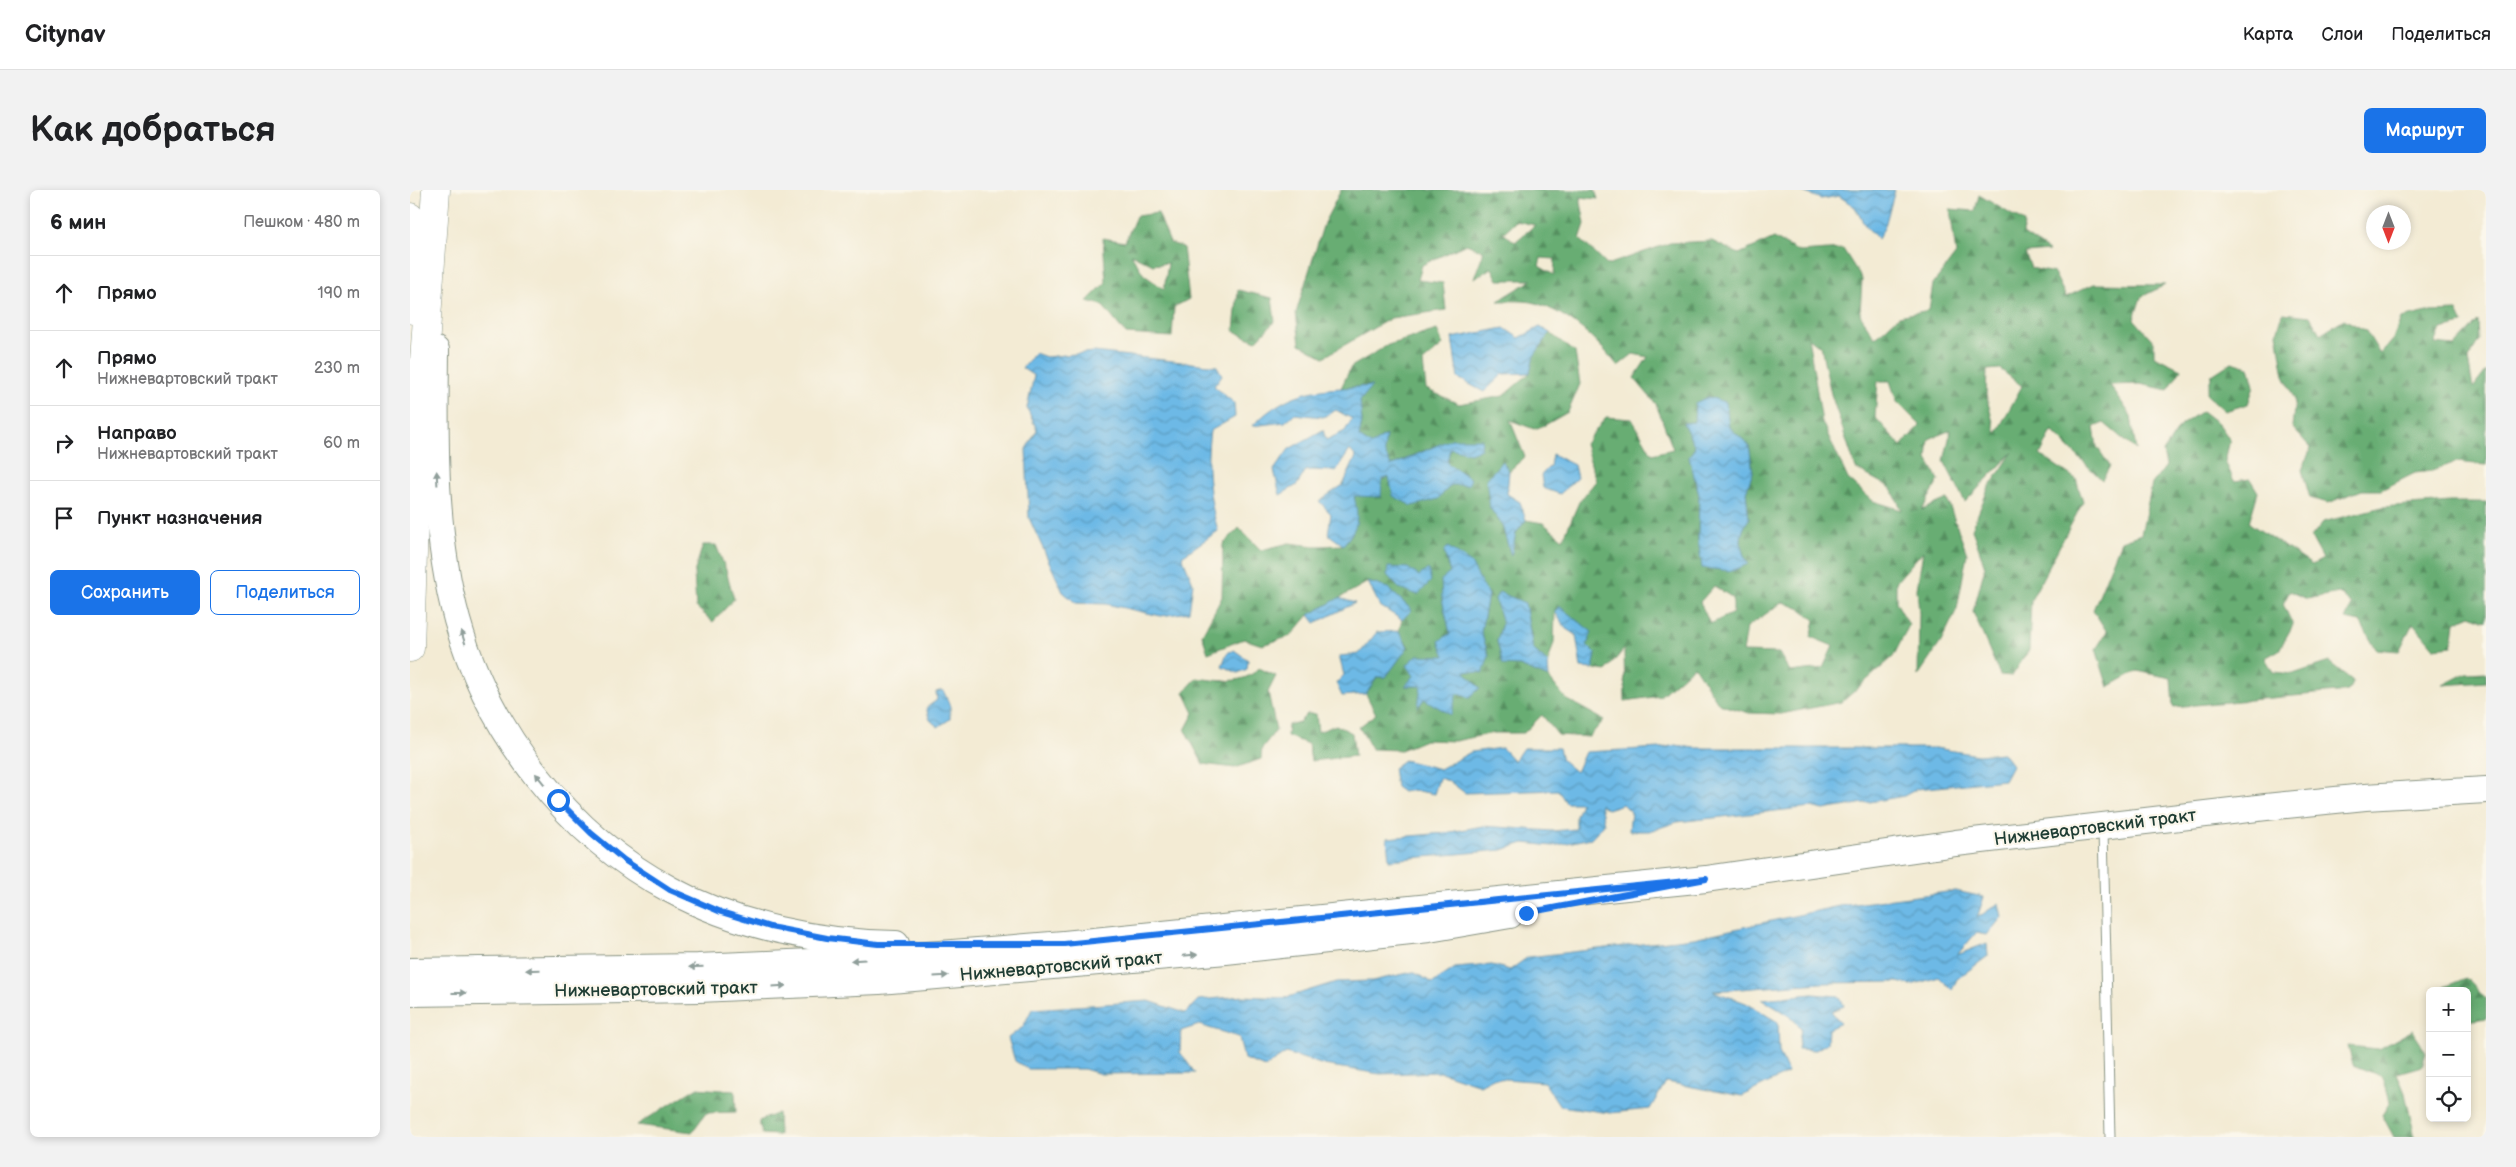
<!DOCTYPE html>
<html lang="ru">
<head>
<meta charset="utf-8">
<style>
  :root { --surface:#fff; --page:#f2f2f2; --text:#202124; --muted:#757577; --line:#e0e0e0; --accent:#1a73e8 }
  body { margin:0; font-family:"Balsamiq Sans",sans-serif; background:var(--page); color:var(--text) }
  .controls { position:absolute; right:15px; bottom:15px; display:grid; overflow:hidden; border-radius:8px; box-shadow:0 2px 8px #0003 }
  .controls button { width:45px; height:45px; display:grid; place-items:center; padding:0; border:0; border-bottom:1px solid var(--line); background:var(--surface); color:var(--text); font:25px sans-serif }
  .compass { position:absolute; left:1956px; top:15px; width:45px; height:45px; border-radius:50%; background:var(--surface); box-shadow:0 2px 8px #0003; rotate:180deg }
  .stop { position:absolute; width:15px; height:15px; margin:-11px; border:4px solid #1a73e8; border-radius:50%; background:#fff }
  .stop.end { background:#1a73e8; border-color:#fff; box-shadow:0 1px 5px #0008 }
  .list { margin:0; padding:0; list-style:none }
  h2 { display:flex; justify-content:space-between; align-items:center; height:65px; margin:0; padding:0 20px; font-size:21px }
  h2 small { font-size:16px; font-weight:400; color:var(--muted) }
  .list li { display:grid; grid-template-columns:32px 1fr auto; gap:15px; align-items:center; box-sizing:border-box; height:75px; padding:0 20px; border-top:1px solid var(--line) }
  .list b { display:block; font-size:19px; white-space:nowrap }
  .list p { margin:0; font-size:16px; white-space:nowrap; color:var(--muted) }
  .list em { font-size:16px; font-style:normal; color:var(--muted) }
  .actions { display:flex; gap:10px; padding:15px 20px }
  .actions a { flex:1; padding:11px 0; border:1px solid var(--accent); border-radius:8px; text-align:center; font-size:18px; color:var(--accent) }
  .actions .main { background:var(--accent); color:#fff }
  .icon { flex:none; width:28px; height:28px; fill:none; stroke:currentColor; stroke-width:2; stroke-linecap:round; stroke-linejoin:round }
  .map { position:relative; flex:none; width:2076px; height:947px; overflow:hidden; border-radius:8px }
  header { display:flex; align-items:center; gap:30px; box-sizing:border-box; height:70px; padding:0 25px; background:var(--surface); border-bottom:1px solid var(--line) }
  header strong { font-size:24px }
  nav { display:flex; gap:28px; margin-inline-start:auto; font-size:18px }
  .intro { display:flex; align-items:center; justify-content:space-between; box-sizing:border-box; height:120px; padding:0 30px }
  h1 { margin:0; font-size:35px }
  .button { padding:12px 22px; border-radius:8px; background:var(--accent); color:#fff; font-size:18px; font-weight:700 }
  main { display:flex; gap:30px; padding:0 30px }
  aside { flex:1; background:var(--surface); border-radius:8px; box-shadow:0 2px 8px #0003 }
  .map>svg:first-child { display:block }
</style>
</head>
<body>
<header>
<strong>Citynav</strong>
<nav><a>Карта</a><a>Слои</a><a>Поделиться</a></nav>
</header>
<div class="intro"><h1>Как добраться</h1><a class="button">Маршрут</a></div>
<main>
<aside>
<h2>6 мин<small>Пешком · 480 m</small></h2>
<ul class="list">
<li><svg class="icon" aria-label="ahead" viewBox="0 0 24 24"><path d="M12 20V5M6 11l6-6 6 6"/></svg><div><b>Прямо</b></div><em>190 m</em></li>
<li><svg class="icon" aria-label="ahead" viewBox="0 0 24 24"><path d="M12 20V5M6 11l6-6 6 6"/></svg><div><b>Прямо</b><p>Нижневартовский тракт</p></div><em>230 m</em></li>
<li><svg class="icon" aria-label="right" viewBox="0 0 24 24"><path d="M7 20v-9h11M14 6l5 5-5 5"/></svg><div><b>Направо</b><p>Нижневартовский тракт</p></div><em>60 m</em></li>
<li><svg class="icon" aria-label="arrive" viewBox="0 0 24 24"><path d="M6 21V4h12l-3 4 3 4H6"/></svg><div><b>Пункт назначения</b></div></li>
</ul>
<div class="actions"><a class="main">Сохранить</a><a>Поделиться</a></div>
</aside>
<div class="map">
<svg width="2076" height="947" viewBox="0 0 2076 947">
  <defs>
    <pattern id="forest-firs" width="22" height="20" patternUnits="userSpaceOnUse" patternTransform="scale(1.25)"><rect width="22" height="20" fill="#67ad73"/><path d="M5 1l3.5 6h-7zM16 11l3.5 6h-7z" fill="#548e5f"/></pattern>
    <pattern id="water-waves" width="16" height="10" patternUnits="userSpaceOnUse" patternTransform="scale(1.25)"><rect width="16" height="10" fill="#6db9e6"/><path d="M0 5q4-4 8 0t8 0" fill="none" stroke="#5998bb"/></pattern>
  </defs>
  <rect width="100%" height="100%" fill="#fbf7ec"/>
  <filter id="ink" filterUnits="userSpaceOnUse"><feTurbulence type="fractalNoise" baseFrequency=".02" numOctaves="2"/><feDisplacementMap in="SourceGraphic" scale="10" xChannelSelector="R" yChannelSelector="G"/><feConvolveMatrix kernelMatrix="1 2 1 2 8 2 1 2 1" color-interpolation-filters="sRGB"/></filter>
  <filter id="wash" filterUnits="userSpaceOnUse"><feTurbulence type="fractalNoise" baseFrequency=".0096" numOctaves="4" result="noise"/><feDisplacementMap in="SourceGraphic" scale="20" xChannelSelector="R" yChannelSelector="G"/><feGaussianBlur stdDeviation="1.12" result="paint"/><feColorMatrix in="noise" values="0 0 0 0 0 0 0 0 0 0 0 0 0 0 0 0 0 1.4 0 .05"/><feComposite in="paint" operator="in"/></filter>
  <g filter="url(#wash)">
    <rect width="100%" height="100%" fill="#f3ebd4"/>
    <g fill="url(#forest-firs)" stroke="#437554" fill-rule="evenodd">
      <path d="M 931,0 L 1185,0 L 1188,9 L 1170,7 L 1175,34 L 1170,49 L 1197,75 L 1260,53 L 1302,51 L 1329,64 L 1364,48 L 1389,62 L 1433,59 L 1452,89 L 1450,124 L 1465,148 L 1489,126 L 1519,120 L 1523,94 L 1546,64 L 1540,19 L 1565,21 L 1569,5 L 1614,32 L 1613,44 L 1639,61 L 1615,63 L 1621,78 L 1644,83 L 1656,107 L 1684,94 L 1755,95 L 1731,107 L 1724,129 L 1744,152 L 1744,166 L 1771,179 L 1758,200 L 1730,194 L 1700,195 L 1721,226 L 1726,260 L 1694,233 L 1684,237 L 1687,257 L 1700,276 L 1692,290 L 1642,241 L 1630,265 L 1666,289 L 1673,312 L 1621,410 L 1619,460 L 1602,486 L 1590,485 L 1563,422 L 1575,377 L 1562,339 L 1578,299 L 1603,262 L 1555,312 L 1534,271 L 1541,240 L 1519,249 L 1517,269 L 1529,290 L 1512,320 L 1537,309 L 1557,364 L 1547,419 L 1531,452 L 1508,486 L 1509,423 L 1507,399 L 1513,361 L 1486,392 L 1486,412 L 1499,435 L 1483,467 L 1432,512 L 1371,524 L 1339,523 L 1309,514 L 1284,476 L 1250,506 L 1215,511 L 1214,459 L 1196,481 L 1183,479 L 1186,464 L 1177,455 L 1149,416 L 1145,422 L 1144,452 L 1138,473 L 1123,459 L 1115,413 L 1085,409 L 1092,433 L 1087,451 L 1093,474 L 1110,476 L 1139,488 L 1156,509 L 1194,530 L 1179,547 L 1148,545 L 1132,525 L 1114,543 L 1084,543 L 1045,551 L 1015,550 L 991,560 L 962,559 L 949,537 L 966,524 L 956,504 L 967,487 L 976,487 L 998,457 L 989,441 L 992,430 L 1002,420 L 978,398 L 958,392 L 899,425 L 881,446 L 852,455 L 834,449 L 798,463 L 792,445 L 812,407 L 813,354 L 829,338 L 851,360 L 879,353 L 905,356 L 933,355 L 942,344 L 944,306 L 979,287 L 1028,309 L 1041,295 L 1061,289 L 1037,273 L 1040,258 L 1072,249 L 1012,261 L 981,276 L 974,261 L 975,245 L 961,255 L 949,247 L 952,232 L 950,211 L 961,196 L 931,198 L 941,177 L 978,155 L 1027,140 L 1033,155 L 1013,172 L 1016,199 L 1049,214 L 1093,206 L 1120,183 L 1123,166 L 1140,143 L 1165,162 L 1170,194 L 1158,222 L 1135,235 L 1124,239 L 1100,230 L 1115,267 L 1099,281 L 1092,271 L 1080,318 L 1092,335 L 1101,365 L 1106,343 L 1116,330 L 1133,333 L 1153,349 L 1169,312 L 1186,291 L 1175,254 L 1196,227 L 1222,229 L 1242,264 L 1263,259 L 1246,214 L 1224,188 L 1238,167 L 1223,164 L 1208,176 C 1186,149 1161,125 1126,113 C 1115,110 1100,111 1088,111 L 1122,90 L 1088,90 L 1082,78 L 1064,88 L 1074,61 L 1056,54 L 1012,75 L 1008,90 L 1033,93 L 1036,120 L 981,128 L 914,167 L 890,154 L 886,123 L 914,33 ZM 1106,31 L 1125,35 L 1105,52 L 1093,43 ZM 1131,68 L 1145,69 L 1144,85 L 1129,76 ZM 1398,147 L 1411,157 L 1421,204 L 1446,279 L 1481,298 L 1492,320 L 1463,311 L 1438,289 L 1412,232 ZM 1590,179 L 1612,196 L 1586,244 L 1576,205 L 1577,180 ZM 1468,191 L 1480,191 L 1487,212 L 1510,235 L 1491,256 L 1465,227 ZM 1284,232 L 1319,237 L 1339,255 L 1343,282 L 1336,302 L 1339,329 C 1328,345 1329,357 1338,374 L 1288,350 L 1289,305 L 1279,267 L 1285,257 L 1273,233 ZM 1034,361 L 1078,405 L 1071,442 L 1079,466 L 1053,480 L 1047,503 L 1014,509 L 1009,516 L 1012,496 L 996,496 L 1004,486 L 1035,466 L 1040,443 L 1032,409 L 1040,383 ZM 1304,396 L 1323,408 L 1323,423 L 1300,434 L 1290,412 ZM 1373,412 L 1391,419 L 1405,430 L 1401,447 L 1423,456 L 1413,478 L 1380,482 L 1369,463 L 1333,462 L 1337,437 Z"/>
      <path d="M 748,23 L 760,53 L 773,57 L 779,109 L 764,117 L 762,147 L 716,144 L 692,115 L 677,111 L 696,92 L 693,48 L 715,52 L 726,26 ZM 721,64 L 743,75 L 758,73 L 754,99 L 734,85 Z"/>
      <path d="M 828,100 L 862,108 L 865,131 L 846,151 L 824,141 Z"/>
      <path d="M 2047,121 L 2053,134 L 2031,139 L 2025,154 L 2044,156 L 2068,131 L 2069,150 L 2058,169 L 2063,198 L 2076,181 L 2076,275 L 2046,272 L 2022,281 L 2005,283 L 1971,300 L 1952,300 L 1918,313 L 1900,308 L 1892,280 L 1901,258 L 1882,237 L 1885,210 L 1874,186 L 1867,143 L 1873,123 L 1900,126 L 1910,144 L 1934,129 L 1956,141 L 1970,164 L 1983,149 L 1991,128 L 2018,122 Z"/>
      <path d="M 1822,172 L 1839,177 L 1844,196 L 1838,214 L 1815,221 L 1796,204 L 1802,185 Z"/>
      <path d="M 1792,221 L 1809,234 L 1820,250 L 1815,271 L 1824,291 L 1840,289 L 1848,302 L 1839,333 L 1902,375 L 1913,369 L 1901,347 L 1913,332 L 1972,317 L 2040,312 L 2076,312 L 2076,431 L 2060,425 L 2045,432 L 2042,456 L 2024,458 L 2003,433 L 1989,461 L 1966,459 L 1950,432 L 1935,429 L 1942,415 L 1929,403 L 1897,409 L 1880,401 L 1873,414 L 1883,435 L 1869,460 L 1855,468 L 1863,482 L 1883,484 L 1919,472 L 1943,491 L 1938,501 L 1763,517 L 1761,488 L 1727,481 L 1698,497 L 1686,459 L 1697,442 L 1683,420 L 1711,351 L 1731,344 L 1742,294 L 1756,276 L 1753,262 L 1771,235 Z"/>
      <path d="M 293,355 L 306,355 L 316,380 L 324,409 L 303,432 L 286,417 L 284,383 Z"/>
      <path d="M 849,478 L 866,486 L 858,502 L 866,540 L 852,558 L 851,569 L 825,578 L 793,574 L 775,540 L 784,523 L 774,502 L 787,488 C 808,491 834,495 849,478 Z"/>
      <path d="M 2076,482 L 2076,492 L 2033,495 L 2056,483 Z"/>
      <path d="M 897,524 L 906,524 L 908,542 L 926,535 L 942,543 L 945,566 L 901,571 L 898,554 L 877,546 L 878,535 L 889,532 Z"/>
      <path d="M 2056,788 L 2076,809 L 2076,828 L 2057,831 L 2057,801 L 2034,801 L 2034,797 Z"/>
      <path d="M 2003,840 L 2016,863 L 2012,876 L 1987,883 L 1995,903 L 2005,947 L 1984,947 L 1972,925 L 1980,912 L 1973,887 L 1943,875 L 1938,856 L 1969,859 Z"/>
      <path d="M 286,898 L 325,901 L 326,922 L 296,923 L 282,942 L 227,935 Z"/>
      <path d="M 368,923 L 369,945 L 352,944 L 349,931 Z"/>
    </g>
    <g fill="url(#water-waves)" stroke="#467b8d">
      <path d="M 1388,0 L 1485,0 L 1475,36 L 1468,49 L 1454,34 L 1445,17 L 1429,6 L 1411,9 Z"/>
      <path d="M 1130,137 L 1140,143 L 1124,166 L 1120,183 L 1093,184 L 1074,202 L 1048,188 L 1042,148 L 1094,138 L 1109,148 Z"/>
      <path d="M 684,162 L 807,176 L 812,185 L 804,196 L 824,213 L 825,227 L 800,241 C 795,275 799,308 808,341 L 772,366 L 783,393 L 779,422 L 751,426 L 696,414 L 666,413 L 653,402 L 619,328 L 616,259 L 627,240 L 617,218 L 624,186 L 612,178 L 625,163 L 636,167 Z"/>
      <path d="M 962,196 L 950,211 L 952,232 L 949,247 L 961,255 L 976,245 L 974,261 L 981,276 L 1041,249 L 1072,249 L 1071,259 L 1060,263 L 1040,258 L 1037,273 L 1061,289 L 1058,295 L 1041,295 L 1028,309 L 1002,316 L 983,306 L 979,287 L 972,289 L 971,307 L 944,306 C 949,328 949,337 933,355 L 918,344 L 921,324 L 909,311 L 933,295 L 946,267 L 940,260 L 926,281 L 896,280 L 887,295 L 870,305 L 864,280 L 879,259 L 913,240 L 916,250 L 935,241 L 942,229 L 926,220 L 913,227 L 884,224 L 875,232 L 842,236 C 883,196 909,200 962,196 Z"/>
      <path d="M 1298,207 L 1316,212 L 1319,237 L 1339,255 L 1343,282 L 1336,302 L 1339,329 C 1328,345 1329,357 1338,374 L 1322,381 L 1292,378 L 1288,350 L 1289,305 L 1279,267 L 1285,257 L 1273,233 L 1284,232 L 1285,213 Z"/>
      <path d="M 1142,264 L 1164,275 L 1167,288 L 1150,304 L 1133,298 L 1131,285 L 1140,276 Z"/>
      <path d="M 1092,271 L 1099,281 L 1097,304 L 1110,312 L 1116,330 L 1106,343 L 1101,366 L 1092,335 L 1080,318 L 1076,290 Z"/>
      <path d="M 1038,357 L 1061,373 L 1078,405 L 1071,442 L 1079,466 L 1073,483 L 1054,481 L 1070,498 L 1059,508 L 1047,503 L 1041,525 L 1014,509 L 1008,517 L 1011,496 L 995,496 L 1004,486 L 997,475 L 1007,465 L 1035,466 L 1029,451 L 1040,443 L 1032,409 L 1031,390 L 1040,383 L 1034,361 Z"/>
      <path d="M 978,377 L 998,378 L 1009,386 L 1018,379 L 1021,391 L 1008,405 L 989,398 L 977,385 Z"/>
      <path d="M 958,392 L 978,398 L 1002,420 L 992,430 L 970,416 Z"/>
      <path d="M 1089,402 L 1115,413 L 1123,459 L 1138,473 L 1139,488 L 1110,476 L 1093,475 L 1087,451 L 1092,433 L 1085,409 Z"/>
      <path d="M 929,408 L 945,413 L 905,433 L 899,425 Z"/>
      <path d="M 1149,416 L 1182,442 L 1177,455 L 1186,464 L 1183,479 L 1171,478 L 1166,445 L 1156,439 L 1145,422 Z"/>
      <path d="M 989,441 L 998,457 L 976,487 L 967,487 L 956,504 L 932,506 L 926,493 L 934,485 L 929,466 L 949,464 L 967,442 Z"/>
      <path d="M 824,460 L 838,470 L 837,479 L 828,483 L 812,476 L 817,463 Z"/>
      <path d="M 533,500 L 540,516 L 540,529 L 528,537 L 520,530 L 516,518 L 527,510 L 526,502 Z"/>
      <path d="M 1266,555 L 1284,558 L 1525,558 L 1568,565 L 1593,563 L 1602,575 L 1594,590 L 1507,599 L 1494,606 L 1414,620 L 1401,617 L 1267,632 L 1240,641 L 1219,641 L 1221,622 L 1213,614 L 1197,619 L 1190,614 L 1194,634 L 1181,648 L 1143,656 L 1114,653 L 1092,660 L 979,670 L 977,648 L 1035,643 L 1073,636 L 1142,641 L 1166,639 L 1166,626 L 1171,613 L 1156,613 L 1148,600 L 1055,603 L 1039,591 L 1029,588 L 1024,604 L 1002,600 L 993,602 L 986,597 L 983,578 L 994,570 L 1030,579 L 1061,562 L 1092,558 L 1104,571 L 1113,558 L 1149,558 L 1152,570 L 1166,582 L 1175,562 L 1251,558 Z"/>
      <path d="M 1545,701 L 1574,707 L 1567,728 L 1589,713 L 1592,727 L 1577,745 L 1566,743 L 1547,765 L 1577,753 L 1578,766 L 1547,789 L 1542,800 L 1529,787 L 1501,795 L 1487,792 L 1411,793 L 1303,801 L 1336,813 L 1368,832 L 1369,862 L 1378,883 L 1332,906 L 1256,892 L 1240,919 L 1200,923 L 1150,916 L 1134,892 L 1083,888 L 1070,895 L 1031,882 L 970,884 L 914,875 L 876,863 L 855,877 L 834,869 L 829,847 L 789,835 L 771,841 L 770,862 L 785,883 L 691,884 L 674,879 L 618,879 L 605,871 L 598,848 L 613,837 L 622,819 L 739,811 L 775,823 L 788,810 L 834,806 L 875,808 L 926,792 L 962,791 L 1003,782 L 1023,793 L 1045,778 L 1082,775 L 1100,780 L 1118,767 L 1284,748 L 1429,716 Z"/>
      <path d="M 1402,804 L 1429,806 L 1434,816 L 1421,821 L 1431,833 L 1418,839 L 1417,853 L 1406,860 L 1388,859 L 1391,838 L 1382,828 L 1352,809 Z"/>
    </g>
  </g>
  <g filter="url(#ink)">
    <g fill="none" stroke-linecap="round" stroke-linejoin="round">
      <defs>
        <path id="lane" d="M 1693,639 L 1700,947"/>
        <g id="primary">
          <path d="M 26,160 C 25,250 23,342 47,430 C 78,541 158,646 261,700 C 327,736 410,753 486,754"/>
          <path d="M 0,781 L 288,777 L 467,769 L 654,754 L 1296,689 L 1546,653 L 1856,617 L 1955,607 L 2076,600"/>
          <path d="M 0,803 L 289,799 L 469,791 L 816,761 L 1019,739 L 1100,725"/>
        </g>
        <g id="highway">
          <path d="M 0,27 L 2,120"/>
          <path d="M 0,458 L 5,299 L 26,0"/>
        </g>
      </defs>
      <use href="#lane" stroke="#899484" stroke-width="11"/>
      <use href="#primary" stroke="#899484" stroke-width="28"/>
      <use href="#highway" stroke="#899484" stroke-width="29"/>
      <use href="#lane" stroke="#fff" stroke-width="9"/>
      <use href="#primary" stroke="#fff" stroke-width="26"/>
      <use href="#highway" stroke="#fff" stroke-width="28"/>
    </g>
    <defs><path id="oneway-solid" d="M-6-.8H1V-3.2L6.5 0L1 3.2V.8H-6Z" transform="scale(1.25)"/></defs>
    <g fill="#8f9e9a">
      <use href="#oneway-solid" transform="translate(27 288) rotate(-93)"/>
      <use href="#oneway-solid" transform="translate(53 447) rotate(-108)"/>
      <use href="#oneway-solid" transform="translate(130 589) rotate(-129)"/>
      <use href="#oneway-solid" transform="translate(780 765) rotate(-5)"/>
      <use href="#oneway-solid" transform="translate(448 770) rotate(177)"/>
      <use href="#oneway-solid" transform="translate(286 777) rotate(178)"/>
      <use href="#oneway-solid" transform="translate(123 780) rotate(179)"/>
      <use href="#oneway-solid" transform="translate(531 786) rotate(-4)"/>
      <use href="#oneway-solid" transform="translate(369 796) rotate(-3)"/>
      <use href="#oneway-solid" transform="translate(49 803)"/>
    </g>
  </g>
  <g fill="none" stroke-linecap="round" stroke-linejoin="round" filter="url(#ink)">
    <path stroke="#1a73e8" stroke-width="6" d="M 148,610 L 181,643 L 214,670 L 260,700 L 311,722 L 360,737 L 417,748 L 468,754 L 654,754 L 1296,689 L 1116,723"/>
  </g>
  <g text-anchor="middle" stroke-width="4.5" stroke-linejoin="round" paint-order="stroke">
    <g font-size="18" fill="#1f3d34" stroke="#fbf7ec">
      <text transform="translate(1685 637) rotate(-7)" y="6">Нижневартовский тракт</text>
      <text transform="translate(651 776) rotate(-5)" y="6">Нижневартовский тракт</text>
      <text transform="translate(246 799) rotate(-1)" y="6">Нижневартовский тракт</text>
    </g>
  </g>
</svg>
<div class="controls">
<button>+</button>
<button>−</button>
<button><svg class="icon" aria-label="locate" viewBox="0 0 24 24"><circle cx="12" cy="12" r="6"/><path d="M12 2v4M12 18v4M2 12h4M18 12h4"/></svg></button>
</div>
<svg class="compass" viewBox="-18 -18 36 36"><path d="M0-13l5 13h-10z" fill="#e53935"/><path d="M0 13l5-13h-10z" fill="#757577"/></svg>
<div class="stop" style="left:148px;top:610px"></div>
<div class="stop end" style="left:1116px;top:723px"></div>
</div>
</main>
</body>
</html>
